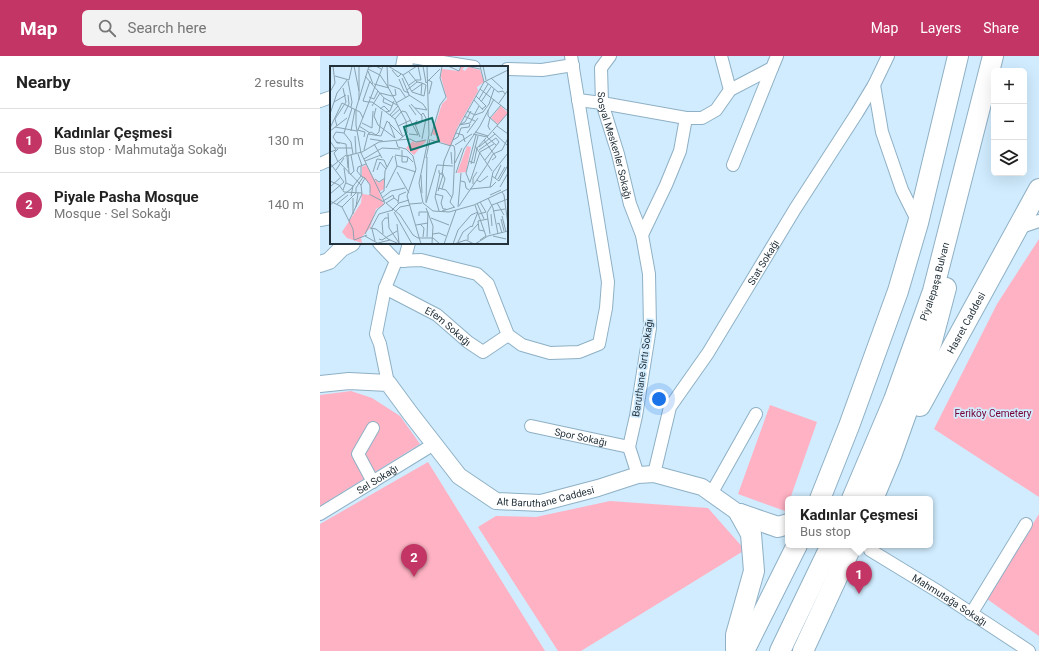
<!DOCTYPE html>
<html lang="en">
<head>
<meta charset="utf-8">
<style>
  :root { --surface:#fff; --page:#f2f2f2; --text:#222; --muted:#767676; --line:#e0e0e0; --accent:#c23565 }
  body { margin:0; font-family:Roboto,sans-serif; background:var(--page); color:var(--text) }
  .controls { position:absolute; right:12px; top:12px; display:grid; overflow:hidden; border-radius:6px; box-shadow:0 4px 16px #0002 }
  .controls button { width:36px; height:36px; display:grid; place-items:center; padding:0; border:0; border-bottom:1px solid var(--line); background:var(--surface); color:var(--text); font:20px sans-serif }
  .you { position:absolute; left:339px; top:343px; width:14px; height:14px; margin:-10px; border:3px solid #fff; border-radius:50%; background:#1a73e8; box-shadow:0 0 0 6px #1a73e833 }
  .badge { display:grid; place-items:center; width:26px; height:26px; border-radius:50%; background:var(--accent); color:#fff; font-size:13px; font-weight:700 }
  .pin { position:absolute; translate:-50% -33px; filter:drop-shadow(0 1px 2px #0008) }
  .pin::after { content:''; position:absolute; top:21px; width:14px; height:12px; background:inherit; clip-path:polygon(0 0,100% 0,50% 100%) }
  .popup { position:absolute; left:465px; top:440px; width:148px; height:52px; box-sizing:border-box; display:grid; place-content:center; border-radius:6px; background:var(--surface); filter:drop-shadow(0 1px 3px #0005); font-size:13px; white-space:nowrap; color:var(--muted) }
  .popup b { font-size:15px; color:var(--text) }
  .popup::after { content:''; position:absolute; left:50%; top:100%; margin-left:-8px; border:8px solid transparent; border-top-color:var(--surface) }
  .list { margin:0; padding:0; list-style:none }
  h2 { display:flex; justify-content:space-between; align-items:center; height:52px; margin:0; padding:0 16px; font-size:17px }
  h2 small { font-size:13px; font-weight:400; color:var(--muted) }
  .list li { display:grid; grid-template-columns:26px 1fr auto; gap:12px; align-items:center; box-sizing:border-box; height:64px; padding:0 16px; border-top:1px solid var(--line) }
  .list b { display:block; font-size:15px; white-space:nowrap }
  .list p { margin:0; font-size:13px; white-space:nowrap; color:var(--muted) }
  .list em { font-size:13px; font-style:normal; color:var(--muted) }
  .icon { flex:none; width:22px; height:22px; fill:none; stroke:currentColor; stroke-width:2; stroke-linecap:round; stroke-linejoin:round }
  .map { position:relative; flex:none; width:719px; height:595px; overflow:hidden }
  header { display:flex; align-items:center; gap:24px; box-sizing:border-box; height:56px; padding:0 20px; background:var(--accent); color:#fff }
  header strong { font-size:19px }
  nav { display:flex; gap:22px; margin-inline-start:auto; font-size:14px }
  .search { width:280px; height:36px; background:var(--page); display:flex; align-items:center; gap:10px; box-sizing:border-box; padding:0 14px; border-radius:6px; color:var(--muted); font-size:15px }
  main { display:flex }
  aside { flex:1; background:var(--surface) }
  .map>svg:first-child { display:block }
</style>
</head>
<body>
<header>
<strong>Map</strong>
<div class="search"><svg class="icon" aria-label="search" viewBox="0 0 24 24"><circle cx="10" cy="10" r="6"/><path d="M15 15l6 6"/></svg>Search here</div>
<nav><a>Map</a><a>Layers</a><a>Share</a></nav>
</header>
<main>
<aside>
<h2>Nearby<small>2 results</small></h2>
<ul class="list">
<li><span class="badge">1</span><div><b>Kadınlar Çeşmesi</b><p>Bus stop · Mahmutağa Sokağı</p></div><em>130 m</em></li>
<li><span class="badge">2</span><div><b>Piyale Pasha Mosque</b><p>Mosque · Sel Sokağı</p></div><em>140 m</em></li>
</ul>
</aside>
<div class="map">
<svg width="719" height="595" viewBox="0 0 719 595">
  <rect width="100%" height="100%" fill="#d0ecfe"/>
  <g fill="#ffb2c3">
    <path d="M 719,183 L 719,441 L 614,373 L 677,248 Z"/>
    <path d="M 31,335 L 52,342 L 80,360 L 100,388 L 0,450 L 0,339 Z"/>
    <path d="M 450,349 L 497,366 L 470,443 L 468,443 L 465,455 L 418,438 Z"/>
    <path d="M 108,406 L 225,595 L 0,595 L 0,468 Z"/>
    <path d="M 290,445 L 388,452 L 425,494 L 261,595 L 238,595 L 158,471 L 176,460 L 216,461 Z"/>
    <path d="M 719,458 L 719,580 L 667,543 Z"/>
  </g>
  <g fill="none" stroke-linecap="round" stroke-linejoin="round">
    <defs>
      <g id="minor">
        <path d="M 86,0 L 154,11"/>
        <path id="s1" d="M 290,0 L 281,12 L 282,47 L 298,98 L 310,148 L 322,179 L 329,218 L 330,272 L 316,360 L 309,391 L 318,419"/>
        <path d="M 401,0 L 410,34"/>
        <path d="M 187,13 L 222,14 L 253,9"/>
        <path d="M 554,29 L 562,76 L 582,134 L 598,166"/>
        <path d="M 258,44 L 282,47 L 366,62 L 382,62 L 396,54 L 410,34 L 452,12 L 457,0"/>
        <path d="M 0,45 L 11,41"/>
        <path d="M 0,108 L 11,103"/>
        <path d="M 413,109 L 452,12"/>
        <path d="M 0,164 L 11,162"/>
        <path d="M 698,172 L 719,165"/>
        <path d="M 322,179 L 346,129 L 360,95 L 366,62"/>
        <path d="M 59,187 L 76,205 L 65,232 L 56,278 L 60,288 L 68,327"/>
        <path d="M 76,205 L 101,204 L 157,218 L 168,228 L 188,279 L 202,289 L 230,297 L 259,296 L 279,288 L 286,252 L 288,226 L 251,0"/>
        <path d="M 84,205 L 89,187"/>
        <path id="s2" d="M 65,232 L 117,259 L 148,286 L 163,296 L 188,279"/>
        <path id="s3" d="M 211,370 L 309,391"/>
        <path d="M 53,372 L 38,398 L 53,426"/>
        <path id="s4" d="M 334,418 L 350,351 L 388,297 L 475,153 L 537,57 L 554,29 L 568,0"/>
        <path d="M 391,438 L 436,358"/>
        <path id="s5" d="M 0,458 L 114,388"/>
        <path id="s6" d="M 550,494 L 619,536 L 709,595"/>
        <path d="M 651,558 L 706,468"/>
      </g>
      <g id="tertiary">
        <path d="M 84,11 L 86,0"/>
        <path d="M 0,208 L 9,205 L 22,192 L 32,187"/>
        <path id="s7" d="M 0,328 L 29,325 L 68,327 L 90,357 L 139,420 L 176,445 L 221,447 L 278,432 L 318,419 L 334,418 L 382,431 L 420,458"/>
      </g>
      <g id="primary">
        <path id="s8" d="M 600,350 L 719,133"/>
        <path d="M 500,443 L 529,370 L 578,235 L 598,167 L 638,0"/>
        <path id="s9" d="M 532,443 L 574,344 L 613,235 L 673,0"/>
        <path d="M 553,443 L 571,400 L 612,285 L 626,232"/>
        <path d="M 420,458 L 458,471 L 468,468"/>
        <path d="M 416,595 L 416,579 L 434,515 L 431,478 L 420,458"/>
        <path d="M 424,595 L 477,489"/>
        <path d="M 460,595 L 511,489"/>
        <path d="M 483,595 L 532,489"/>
      </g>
    </defs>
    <use href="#minor" stroke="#8fb0c5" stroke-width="14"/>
    <use href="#tertiary" stroke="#8fb0c5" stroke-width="18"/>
    <use href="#primary" stroke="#8fb0c5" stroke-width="22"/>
    <use href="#minor" stroke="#fff" stroke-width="12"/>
    <use href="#tertiary" stroke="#fff" stroke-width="16"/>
    <use href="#primary" stroke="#fff" stroke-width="20"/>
  </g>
  <g text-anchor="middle" stroke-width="3.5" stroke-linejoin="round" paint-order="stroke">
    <g font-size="10" fill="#24323b" stroke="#d0ecfe">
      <text dy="4" stroke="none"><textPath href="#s1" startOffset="94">Sosyal Meskenler Sokağı</textPath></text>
      <text dy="4" stroke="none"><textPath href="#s4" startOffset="241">Stat Sokağı</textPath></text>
      <text dy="4" stroke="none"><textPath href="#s9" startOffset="233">Piyalepaşa Bulvarı</textPath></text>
      <text dy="4" stroke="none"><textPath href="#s8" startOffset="95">Hasret Caddesi</textPath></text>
      <text dy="4" stroke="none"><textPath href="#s2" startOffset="74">Efem Sokağı</textPath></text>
      <text transform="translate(322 312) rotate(-82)" y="4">Baruthane Sırtı Sokağı</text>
      <text dy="4" stroke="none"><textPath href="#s3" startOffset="51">Spor Sokağı</textPath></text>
      <text dy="4" stroke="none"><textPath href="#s5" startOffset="67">Sel Sokağı</textPath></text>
      <text dy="4" stroke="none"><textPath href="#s7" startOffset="280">Alt Baruthane Caddesi</textPath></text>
      <text dy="4" stroke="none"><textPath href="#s6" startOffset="94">Mahmutağa Sokağı</textPath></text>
    </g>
    <g font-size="10" fill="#750033" stroke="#d0ecfe">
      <text x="673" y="361">Feriköy Cemetery</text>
    </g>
  </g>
  <g transform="translate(10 10)">
    <rect width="178" height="178" fill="#d0ecfe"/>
    <path d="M 131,0 L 136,0 L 132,3 L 135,5 L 138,1 L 150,4 L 154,16 L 147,21 L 148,25 L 127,62 L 121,80 L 106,74 L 107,70 L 102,68 L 112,38 L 117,33 L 111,11 L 112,3 L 129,5 ZM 171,40 L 178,47 L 168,58 L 161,52 ZM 94,74 L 96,75 L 84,89 L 76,82 L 83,75 L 85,77 ZM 137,80 L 141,81 L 136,106 L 127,107 ZM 36,99 L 46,116 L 45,113 L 49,117 L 54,113 L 54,123 L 49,126 L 54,139 L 46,143 L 40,162 L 31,172 L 32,177 L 17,172 L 12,166 L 31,137 L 32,128 L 40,129 L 40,118 L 32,110 L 32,101 Z" fill="#ffb2c3"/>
    <path fill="none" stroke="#8ba2b0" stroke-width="1" d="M 24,0 L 29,25M 39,0 L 26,43 L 26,59 L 31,87 L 55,137M 58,0 L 73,9 L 87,0M 93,0 L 96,17M 97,0 L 99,69 L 89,117 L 93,137 L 103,145 L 119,146 L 144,139 L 178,123M 118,0 L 129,5 L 131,0M 136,0 L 150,3M 150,0 L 154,16M 153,0 L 156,14M 39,1 L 46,0 L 51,3M 38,3 L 50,9 L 58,21M 62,4 L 68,11 L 71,8M 38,5 L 43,18M 79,6 L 87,16 L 92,17 L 91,29M 73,9 L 82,26 L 94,30 L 96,19 L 92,17M 5,10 L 19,14 L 22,0M 35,10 L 54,32 L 67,39M 72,12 L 79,29 L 93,38 L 97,44M 161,12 L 173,23M 69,13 L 74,25 L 79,27M 98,14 L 102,16 L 99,28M 18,15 L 22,36 L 21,41M 155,15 L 168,26 L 173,25 L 175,28M 96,17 L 110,3M 44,18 L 59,22M 59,19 L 70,23 L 76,32M 79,19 L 86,14 L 91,14 L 88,0M 150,23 L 178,45M 77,24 L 87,16M 82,25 L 92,18M 0,26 L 5,17 L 3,0M 146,30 L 156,40 L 152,43M 39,31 L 44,33 L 48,25M 54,32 L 53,36 L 62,40M 149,33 L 158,18M 29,34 L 29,0M 144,34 L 153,44M 4,36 L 16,29M 38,36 L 42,36 L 56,46 L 60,45 L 64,35M 38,36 L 33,35 L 40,15M 151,36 L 161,21M 66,37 L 80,29M 169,37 L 178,24M 81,38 L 92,50 L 92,56 L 85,59M 79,39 L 86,49M 42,40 L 50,27 L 62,30 L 66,29 L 65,23M 22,42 L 14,67 L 21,76 L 23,88M 46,42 L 44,50 L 48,59 L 65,72M 85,42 L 97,44M 50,43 L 54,40 L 59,45M 158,44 L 158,50 L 168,59M 137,45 L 145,49 L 153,46 L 159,38 L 164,23M 56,46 L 65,53 L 73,71M 0,48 L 7,27 L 17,14M 14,48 L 19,38 L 18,29M 60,49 L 68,40M 91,49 L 93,47 L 96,52 L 92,73M 134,50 L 145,55M 61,51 L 70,43M 65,53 L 72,45 L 76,46 L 88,69 L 79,68M 87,54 L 85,58 L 90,71M 59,56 L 65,72M 32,57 L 42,62 L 43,45M 131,58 L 135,56 L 141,45M 129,59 L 140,57 L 149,40M 7,60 L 5,53 L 16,36 L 13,22M 29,60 L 40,67M 68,60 L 81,54M 167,60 L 178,68M 5,61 L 27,65M 0,62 L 12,37 L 30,46 L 33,52M 27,64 L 35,66 L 34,71M 28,64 L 53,0M 160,64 L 158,60 L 160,52 L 171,39M 0,65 L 17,52M 21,65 L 25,43M 145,66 L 158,70M 163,66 L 178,80M 126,67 L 133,69 L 135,76M 137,67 L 148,52M 38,68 L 51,70 L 57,55 L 73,71M 143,68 L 157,71 L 166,79M 25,70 L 26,88M 101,70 L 110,39 L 116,31 L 110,12 L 112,0M 157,71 L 178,47M 40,73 L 53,75M 69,74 L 80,73 L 86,76 L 96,74M 101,74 L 121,80M 123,74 L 128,71 L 131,62 L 139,61 L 140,58M 154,74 L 166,91 L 162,94M 0,75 L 6,84 L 0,86M 66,75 L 68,81 L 76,83 L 83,90 L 86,103 L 77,130 L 91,178M 6,76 L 16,78 L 18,102M 10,77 L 7,77 L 3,71 L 6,66 L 14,67M 44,78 L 52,92M 121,79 L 124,80 L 125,86 L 123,128 L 120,136 L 124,141M 125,79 L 142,68M 145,80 L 162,105M 149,81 L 165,68M 5,82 L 22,82M 34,84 L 38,68 L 41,66 L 46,69 L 49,66 L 52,45M 72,84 L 72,96 L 77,96 L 78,91M 149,84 L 166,72M 121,86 L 122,98M 150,86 L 164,78M 28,88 L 32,100M 18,89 L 19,108M 65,89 L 78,91 L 83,96M 16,90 L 32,86 L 49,76 L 69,74 L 77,67 L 76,55 L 58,21 L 57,0M 96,92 L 100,73M 34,93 L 52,82 L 70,83M 155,94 L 169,76 L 166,72M 35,95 L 51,89M 139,95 L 144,97 L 147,82 L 156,72M 8,96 L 4,87 L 8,83M 9,96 L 31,119M 0,97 L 14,116 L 0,128M 125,97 L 132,82M 141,98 L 148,70M 157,99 L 163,88 L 172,84 L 178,72M 67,100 L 86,106M 0,102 L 16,89M 6,104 L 14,92M 47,104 L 50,96 L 56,103M 43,106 L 47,93 L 54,94 L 57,101M 67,106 L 79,127M 126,107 L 134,83 L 150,60 L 164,33M 112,108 L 114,95 L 127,64 L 154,16 L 178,4M 20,109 L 24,105 L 21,89M 91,109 L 92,127M 31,110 L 27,105 L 28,101 L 36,98M 162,110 L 169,115 L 178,99M 35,112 L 40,119 L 40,127M 165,112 L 171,99M 45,113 L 49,116 L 55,112M 168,113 L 175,101M 147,114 L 150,116 L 158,110M 0,115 L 9,119 L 14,126 L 32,127M 131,115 L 135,116 L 136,122 L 139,124M 140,116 L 150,86M 16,117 L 23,120 L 21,130M 140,117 L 136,107 L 146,69M 143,118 L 143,112 L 147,106M 31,119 L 35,112 L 31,110 L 31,100M 0,121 L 11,111M 160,121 L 163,106 L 178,87M 170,121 L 178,107M 56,122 L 67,100 L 65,90M 108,122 L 116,124 L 122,132M 112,123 L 115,113 L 112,106M 140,123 L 161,121 L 166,116M 13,124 L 16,116 L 14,102M 108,125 L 113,109 L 109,107 L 109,104M 172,126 L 174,129 L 178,159M 26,127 L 26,122 L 33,111M 39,128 L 54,136M 50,128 L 54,125 L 55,105 L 63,90M 105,128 L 113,130 L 111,137 L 113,143 L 116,143M 160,129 L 171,124M 52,132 L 61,125 L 75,122M 158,132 L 163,142 L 168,168M 0,135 L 12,141 L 23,163 L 24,174 L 37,169M 53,135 L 63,129 L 64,132M 96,136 L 97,91M 56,137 L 70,149 L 83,169 L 88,172 L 103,172 L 110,178M 56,137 L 64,132 L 68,135M 68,137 L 69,129 L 76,126M 96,137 L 107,99 L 123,100M 147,137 L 154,153M 167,137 L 174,149M 7,138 L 18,129M 80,138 L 92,137M 0,139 L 21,123 L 31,110M 145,139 L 156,170 L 150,174M 162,139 L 178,133M 129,140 L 157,99M 12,141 L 26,127M 26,141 L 28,127M 128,141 L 131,107M 96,142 L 103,160 L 102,178M 62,144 L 69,137 L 79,134M 109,145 L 105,131 L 110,107M 112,145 L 125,141M 163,145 L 175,143M 64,146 L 82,178M 65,146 L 70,141 L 80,139M 58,147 L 59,162 L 69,177M 23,148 L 23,132M 49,148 L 63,144M 149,148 L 156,146 L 150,136M 161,148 L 162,160M 89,150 L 89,146 L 98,146 L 97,171M 172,150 L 176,166M 101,152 L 119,159M 171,153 L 174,165M 19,155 L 32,128 L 31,119M 67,158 L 69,177M 90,158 L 94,162 L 93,171M 167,158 L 169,157 L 172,167M 86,159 L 98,157M 40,162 L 46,163 L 58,173 L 69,178M 41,163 L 49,148M 42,163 L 45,175M 154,165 L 149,164 L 148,155 L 158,153M 35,168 L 47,144 L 55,137M 53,168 L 52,156 L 55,152 L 58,152M 103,168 L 109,167 L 116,170M 160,168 L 157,147 L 162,139M 35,170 L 49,178M 163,170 L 176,173M 49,173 L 52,174 L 67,165M 138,174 L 138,169 L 148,158M 128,176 L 133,166 L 141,160 L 142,161M 48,177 L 60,174M 114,178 L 126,144M 123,178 L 128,164 L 141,149 L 148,146 L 142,161M 124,178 L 136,174 L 144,178M 145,178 L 158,170 L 178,165"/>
    <path fill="#0f766e" fill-opacity="0.15" stroke="#0f766e" stroke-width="2" d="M 102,52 L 109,75 L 81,84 L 74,61 Z"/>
    <rect width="178" height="178" fill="none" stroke="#24323b" stroke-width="2"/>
  </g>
</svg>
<div class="controls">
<button>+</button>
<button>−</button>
<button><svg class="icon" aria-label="layers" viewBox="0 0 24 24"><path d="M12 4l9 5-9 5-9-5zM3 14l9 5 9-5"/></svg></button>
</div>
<div class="you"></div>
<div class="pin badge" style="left:539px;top:538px">1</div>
<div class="popup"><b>Kadınlar Çeşmesi</b>Bus stop</div>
<div class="pin badge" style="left:94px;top:521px">2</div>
</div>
</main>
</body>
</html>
